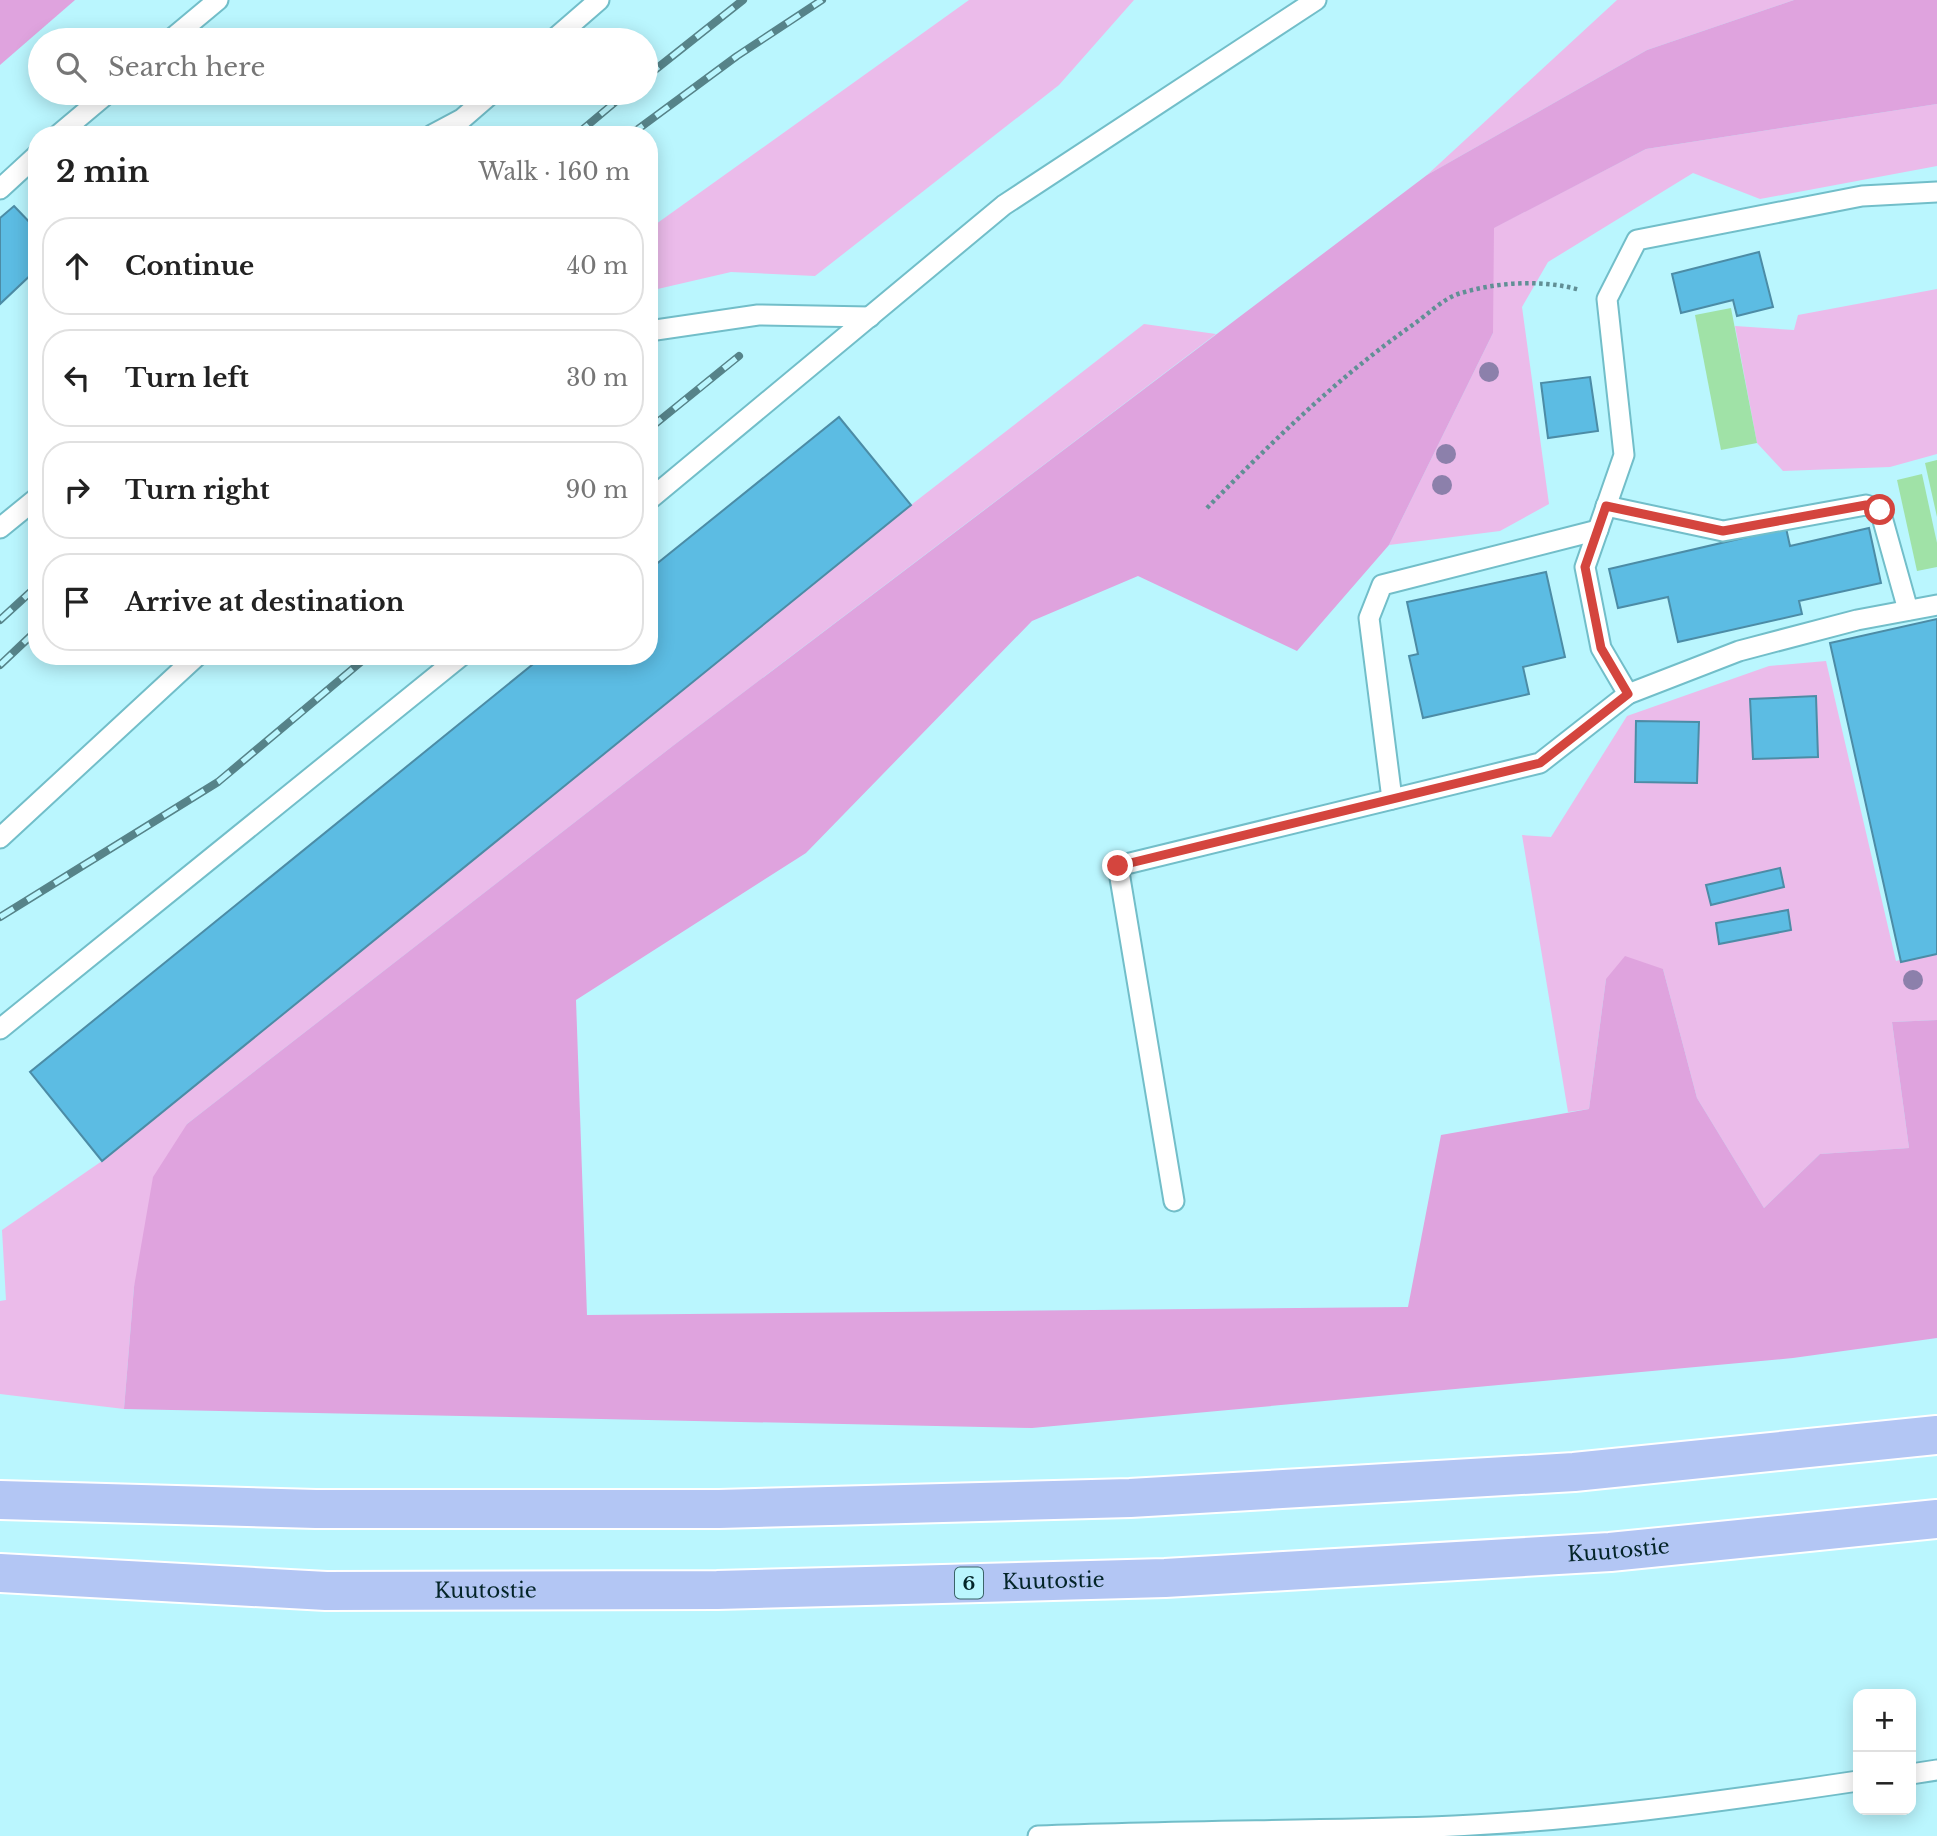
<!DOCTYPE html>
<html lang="en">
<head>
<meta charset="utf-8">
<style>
  :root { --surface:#fff; --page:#f6f6f6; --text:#222; --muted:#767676; --line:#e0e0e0 }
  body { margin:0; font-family:"Libre Baskerville",serif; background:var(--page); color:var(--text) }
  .controls { position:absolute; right:21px; bottom:21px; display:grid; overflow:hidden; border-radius:14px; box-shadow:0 4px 18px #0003 }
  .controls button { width:63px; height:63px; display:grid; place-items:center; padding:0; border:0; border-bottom:2px solid var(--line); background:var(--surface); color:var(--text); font:35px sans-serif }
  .stop { position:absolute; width:21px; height:21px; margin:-16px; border:5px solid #d4453e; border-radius:50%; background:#fff }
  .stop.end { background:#d4453e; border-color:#fff; box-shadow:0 2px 7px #0008 }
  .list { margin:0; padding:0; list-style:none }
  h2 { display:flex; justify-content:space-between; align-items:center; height:91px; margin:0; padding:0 28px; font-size:30px }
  h2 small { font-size:23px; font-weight:400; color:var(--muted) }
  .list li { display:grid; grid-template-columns:46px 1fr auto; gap:21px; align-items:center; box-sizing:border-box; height:98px; margin:0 14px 14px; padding:0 14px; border:2px solid var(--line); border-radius:28px }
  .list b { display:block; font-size:26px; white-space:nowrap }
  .list em { font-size:23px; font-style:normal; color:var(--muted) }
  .icon { flex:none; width:38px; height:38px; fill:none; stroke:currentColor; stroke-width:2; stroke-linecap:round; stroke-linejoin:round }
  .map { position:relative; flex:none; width:1937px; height:1836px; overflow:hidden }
  .search { position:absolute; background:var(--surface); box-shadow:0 4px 18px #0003; left:28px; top:28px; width:630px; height:77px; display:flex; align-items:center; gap:18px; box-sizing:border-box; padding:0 24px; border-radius:38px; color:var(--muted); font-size:26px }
  .panel { position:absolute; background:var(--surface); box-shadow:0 4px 18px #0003; left:28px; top:126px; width:630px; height:539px; border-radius:28px }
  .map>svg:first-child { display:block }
</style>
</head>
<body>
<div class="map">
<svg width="1937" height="1836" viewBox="0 0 1937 1836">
  <rect width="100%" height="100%" fill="#baf6fe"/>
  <g fill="#ebbbea">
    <path d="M 969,0 L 1134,0 L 1059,85 L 815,276 L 731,272 L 649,291 L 649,229 Z"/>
    <path d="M 1617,0 L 1794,0 L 1647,50 L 1427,175 Z"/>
    <path d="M 1937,104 L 1937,166 L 1760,199 L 1693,173 L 1548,262 L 1522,307 L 1549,504 L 1500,531 L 1389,545 L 1493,333 L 1493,228 L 1646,149 Z"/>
    <path d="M 1937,289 L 1937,454 L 1890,467 L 1783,471 L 1757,443 L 1735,326 L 1794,330 L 1798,315 Z"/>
    <path d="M 1144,324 L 1216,334 L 674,745 L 187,1124 L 134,1287 L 124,1409 L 0,1394 L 0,1301 L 6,1300 L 2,1230 L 102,1161 L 911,505 Z"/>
    <path d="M 1826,661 L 1896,961 L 1937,951 L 1937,1020 L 1892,1022 L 1909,1148 L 1820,1154 L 1764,1208 L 1697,1098 L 1663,969 L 1606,979 L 1589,1109 L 1568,1112 L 1522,835 L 1551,837 L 1627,716 L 1769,666 Z"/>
  </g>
  <g fill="#dfa3de">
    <path d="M 0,0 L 75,0 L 0,65 Z"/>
    <path d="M 1794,0 L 1937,0 L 1937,104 L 1646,149 L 1494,228 L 1493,333 L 1389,545 L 1297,651 L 1138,576 L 1032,621 L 806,853 L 576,1000 L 587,1315 L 1408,1307 L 1441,1135 L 1589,1109 L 1606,979 L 1625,956 L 1663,969 L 1697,1098 L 1764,1208 L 1820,1154 L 1909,1148 L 1892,1022 L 1937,1020 L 1937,1338 L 1793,1358 L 1032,1428 L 124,1409 L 134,1287 L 153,1177 L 187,1124 L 674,745 L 1427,175 L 1647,50 Z"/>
  </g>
  <g fill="#a0e2a7">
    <path d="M 1731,308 L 1757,443 L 1721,450 L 1695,315 Z"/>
    <path d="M 1937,460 L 1937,517 L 1925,463 Z"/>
    <path d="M 1922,474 L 1937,543 L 1937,567 L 1917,571 L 1897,480 Z"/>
  </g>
  <g fill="#5cbce3" stroke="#4c8ca6" stroke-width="2">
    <path d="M 14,206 L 37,230 L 37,269 L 0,304 L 0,218 Z"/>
    <path d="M 1759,252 L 1773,307 L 1737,316 L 1733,300 L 1681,313 L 1672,274 Z"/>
    <path d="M 1590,377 L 1598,431 L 1548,438 L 1541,383 Z"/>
    <path d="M 839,417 L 911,505 L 102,1161 L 30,1072 L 543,656 L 649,656 L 649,570 Z"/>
    <path d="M 1786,528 L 1790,546 L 1869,528 L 1881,583 L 1799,601 L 1802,614 L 1678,642 L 1668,597 L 1618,608 L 1609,569 Z"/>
    <path d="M 1546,572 L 1565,657 L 1523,667 L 1529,694 L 1423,718 L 1409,656 L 1418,654 L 1407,602 Z"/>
    <path d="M 1937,619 L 1937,954 L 1901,962 L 1830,643 Z"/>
    <path d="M 1816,696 L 1818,757 L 1753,759 L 1750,699 Z"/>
    <path d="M 1636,721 L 1699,722 L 1697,783 L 1635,782 Z"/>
    <path d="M 1780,868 L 1784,887 L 1711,905 L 1706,885 Z"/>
    <path d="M 1788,910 L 1791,930 L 1719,944 L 1716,923 Z"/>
  </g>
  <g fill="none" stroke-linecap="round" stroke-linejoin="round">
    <defs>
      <g id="lane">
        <path d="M 170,40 L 218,0"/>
        <path d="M 553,40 L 599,0"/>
        <path d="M 58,135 L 108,93"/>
        <path d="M 432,135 L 462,119 L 492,93"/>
        <path d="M 0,189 L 37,155"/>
        <path d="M 649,331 L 758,315 L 870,317"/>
        <path d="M 649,500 L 1004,205 L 1316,0"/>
        <path d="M 1606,506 L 1723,531 L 1866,505 L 1880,510 L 1908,610"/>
        <path d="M 0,528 L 37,498"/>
        <path d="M 1628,694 L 1601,648 L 1585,567 L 1624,455 L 1607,299 L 1637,240 L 1862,196 L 1937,192"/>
        <path d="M 1392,799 L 1369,618 L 1382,585 L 1598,530"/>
        <path d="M 0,838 L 197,656"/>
        <path d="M 0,1029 L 461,656"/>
        <path d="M 1174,1201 L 1118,866 L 1540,763 L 1628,694 L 1739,651 L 1857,620 L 1937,605"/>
        <path d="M 1911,1774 L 1937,1770"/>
        <path d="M 1038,1836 C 1169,1831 1300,1831 1431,1827 C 1574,1822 1717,1802 1858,1781"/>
      </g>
      <g id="highway">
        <path d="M 0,1500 L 316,1509 L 719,1509 L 1130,1498 L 1574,1472 L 1937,1435"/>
        <path id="s1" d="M 0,1573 L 326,1591 L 717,1590 L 1165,1578 L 1610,1552 L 1937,1519"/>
      </g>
    </defs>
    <use href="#lane" stroke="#72bec9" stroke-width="23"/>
    <use href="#highway" stroke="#fff" stroke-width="42"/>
    <path stroke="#618f95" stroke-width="4.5" stroke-dasharray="3.5 3.5" stroke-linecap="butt" d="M 1207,508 C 1272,442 1338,377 1414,324 C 1427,315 1443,299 1458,294 C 1496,282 1542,279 1580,290"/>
    <use href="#lane" stroke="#fff" stroke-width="19"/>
    <use href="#highway" stroke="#b3c6f4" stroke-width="38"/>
    <defs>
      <g id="rail">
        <path d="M 646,77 L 743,0"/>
        <path d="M 576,135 L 626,93"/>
        <path d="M 630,135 L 737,56 L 822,0"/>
        <path d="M 649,429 L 739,356"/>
        <path d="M 0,620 L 37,586"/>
        <path d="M 0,665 L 37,630"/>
        <path d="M 0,917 L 218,782 L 368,656"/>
      </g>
    </defs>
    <use href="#rail" stroke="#568389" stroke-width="8"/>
    <use href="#rail" stroke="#baf6fe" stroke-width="5" stroke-dasharray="16" stroke-linecap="butt"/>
  </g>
  <g fill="#8c80ab">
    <circle cx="1489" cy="372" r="10"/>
    <circle cx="1446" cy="454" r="10"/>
    <circle cx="1442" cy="485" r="10"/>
    <circle cx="1913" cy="980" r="10"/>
  </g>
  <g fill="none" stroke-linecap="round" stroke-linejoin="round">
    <path stroke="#d4453e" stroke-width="9" d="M 1118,866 L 1540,763 L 1628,694 L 1601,648 L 1585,567 L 1606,506 L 1723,531 L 1866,505 L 1880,510"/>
  </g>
  <g text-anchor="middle" stroke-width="7" stroke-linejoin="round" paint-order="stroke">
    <rect fill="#baf6fe" stroke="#3b6469" stroke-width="2" x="955" y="1567.5" width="28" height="31" rx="5"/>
    <g font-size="19" font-weight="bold" fill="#042529">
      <text x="969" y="1590">6</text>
    </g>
    <g font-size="21" fill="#042529" stroke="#baf6fe">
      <text dy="7" stroke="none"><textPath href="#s1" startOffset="1620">Kuutostie</textPath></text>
      <text dy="7" stroke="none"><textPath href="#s1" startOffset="1054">Kuutostie</textPath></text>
      <text dy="7" stroke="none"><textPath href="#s1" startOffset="486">Kuutostie</textPath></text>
    </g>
  </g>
</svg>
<div class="controls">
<button>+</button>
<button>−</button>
</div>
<div class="stop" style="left:1880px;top:510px"></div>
<div class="stop end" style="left:1118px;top:866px"></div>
<div class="search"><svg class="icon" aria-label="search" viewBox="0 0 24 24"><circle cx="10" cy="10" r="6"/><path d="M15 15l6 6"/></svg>Search here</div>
<section class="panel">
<h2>2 min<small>Walk · 160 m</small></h2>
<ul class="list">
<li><svg class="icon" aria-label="ahead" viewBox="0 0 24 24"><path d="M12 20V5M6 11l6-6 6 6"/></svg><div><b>Continue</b></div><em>40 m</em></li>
<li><svg class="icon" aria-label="left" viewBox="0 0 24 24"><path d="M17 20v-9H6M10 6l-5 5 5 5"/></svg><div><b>Turn left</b></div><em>30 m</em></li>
<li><svg class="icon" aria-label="right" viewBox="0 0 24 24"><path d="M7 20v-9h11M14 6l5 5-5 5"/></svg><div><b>Turn right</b></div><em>90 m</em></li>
<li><svg class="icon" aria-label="arrive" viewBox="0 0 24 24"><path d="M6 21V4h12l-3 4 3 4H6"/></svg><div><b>Arrive at destination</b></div></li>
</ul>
</section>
</div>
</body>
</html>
